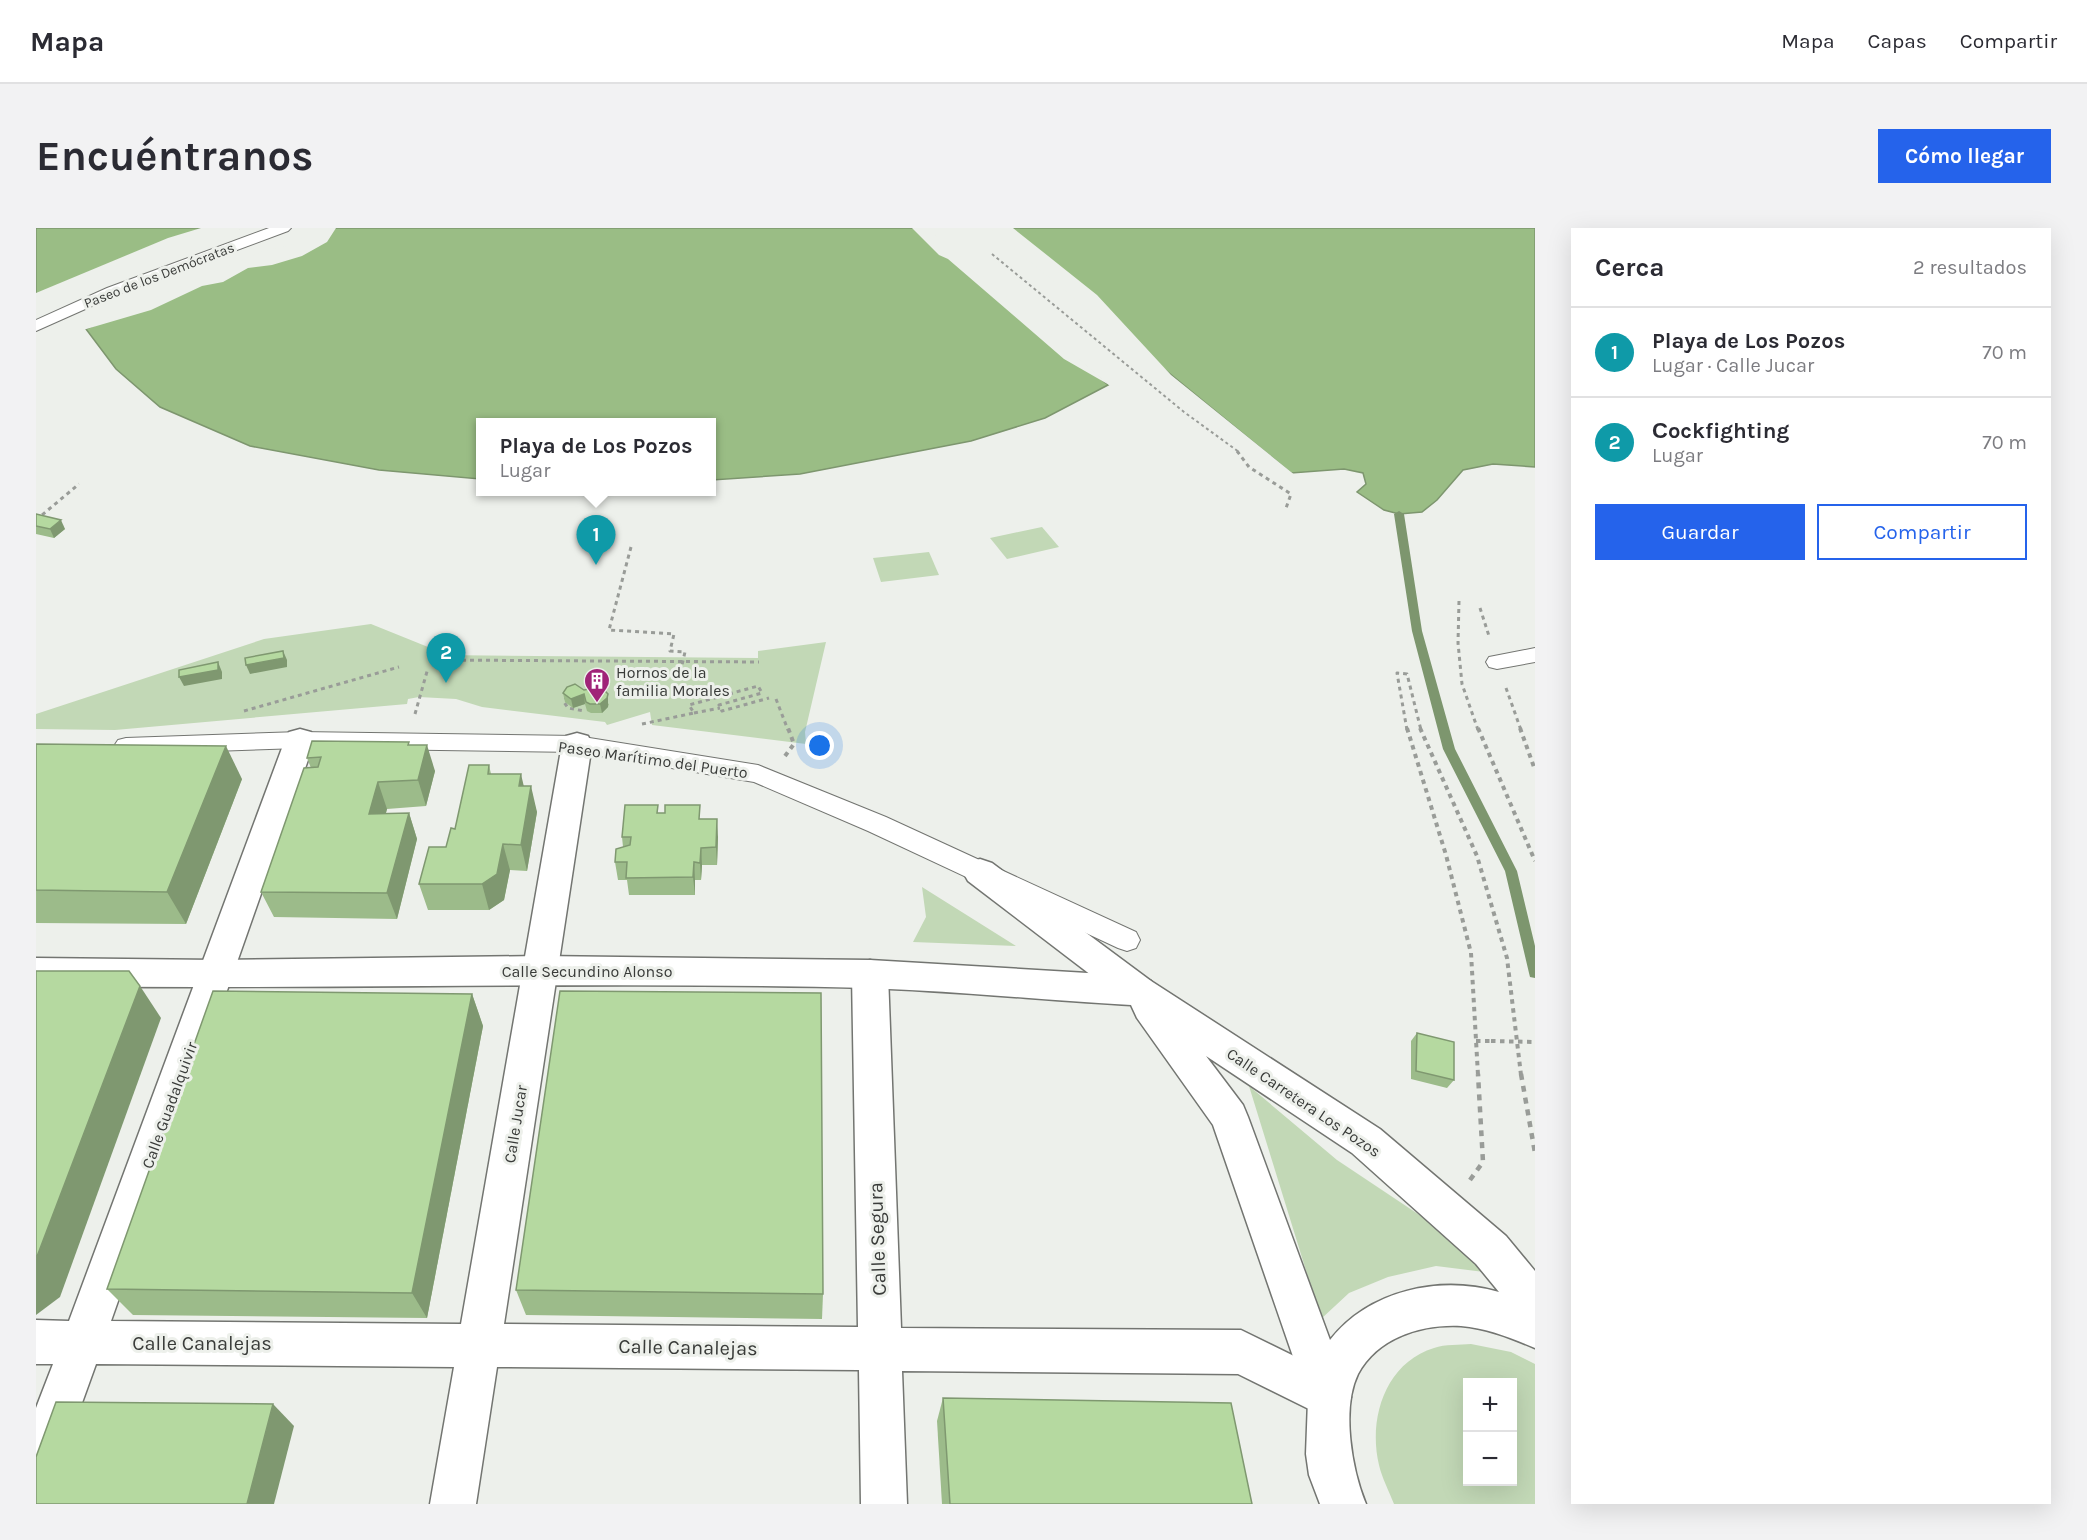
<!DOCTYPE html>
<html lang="es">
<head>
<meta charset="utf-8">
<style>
  :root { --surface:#fff; --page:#f2f2f3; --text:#2b2b33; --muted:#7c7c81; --line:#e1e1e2; --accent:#2563eb }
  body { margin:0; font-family:Karla,sans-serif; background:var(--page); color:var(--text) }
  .controls { position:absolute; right:18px; bottom:18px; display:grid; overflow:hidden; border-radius:0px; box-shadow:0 6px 24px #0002 }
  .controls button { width:54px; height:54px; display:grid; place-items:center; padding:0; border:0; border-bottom:2px solid var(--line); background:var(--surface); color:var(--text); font:30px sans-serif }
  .you { position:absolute; left:784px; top:518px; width:21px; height:21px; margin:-15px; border:4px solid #fff; border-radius:50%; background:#1a73e8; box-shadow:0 0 0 9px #1a73e833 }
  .badge { display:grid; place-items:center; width:39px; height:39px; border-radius:50%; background:var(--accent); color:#fff; font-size:20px; font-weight:700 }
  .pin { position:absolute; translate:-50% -50px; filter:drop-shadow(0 2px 3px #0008) }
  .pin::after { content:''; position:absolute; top:32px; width:21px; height:18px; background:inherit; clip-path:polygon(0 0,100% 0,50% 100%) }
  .popup { position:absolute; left:440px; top:190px; width:240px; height:78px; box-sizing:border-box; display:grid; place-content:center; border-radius:0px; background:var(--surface); filter:drop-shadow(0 2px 4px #0005); font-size:20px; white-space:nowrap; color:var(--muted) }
  .popup b { font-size:22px; color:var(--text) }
  .popup::after { content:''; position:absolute; left:50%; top:100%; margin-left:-12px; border:12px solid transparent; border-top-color:var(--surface) }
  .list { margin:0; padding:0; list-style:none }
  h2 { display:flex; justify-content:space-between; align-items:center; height:78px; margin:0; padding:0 24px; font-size:26px }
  h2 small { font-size:20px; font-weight:400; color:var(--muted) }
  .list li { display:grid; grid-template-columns:39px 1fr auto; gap:18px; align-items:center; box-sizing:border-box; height:90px; padding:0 24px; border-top:2px solid var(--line) }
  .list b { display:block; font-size:22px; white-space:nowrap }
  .list p { margin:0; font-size:20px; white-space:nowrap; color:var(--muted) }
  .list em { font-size:20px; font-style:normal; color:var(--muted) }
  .actions { display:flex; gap:12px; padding:18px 24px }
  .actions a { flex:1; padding:14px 0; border:2px solid var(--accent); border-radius:0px; text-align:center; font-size:21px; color:var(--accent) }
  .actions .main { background:var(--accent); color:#fff }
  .map { position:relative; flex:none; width:1499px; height:1276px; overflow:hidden; border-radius:0px }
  header { display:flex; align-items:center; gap:36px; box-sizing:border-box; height:84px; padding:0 30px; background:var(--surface); border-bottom:2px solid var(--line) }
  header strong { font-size:28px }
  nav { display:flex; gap:33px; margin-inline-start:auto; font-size:21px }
  .intro { display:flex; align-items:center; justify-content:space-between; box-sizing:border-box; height:144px; padding:0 36px }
  h1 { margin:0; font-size:42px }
  .button { padding:15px 27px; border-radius:0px; background:var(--accent); color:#fff; font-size:21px; font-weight:700 }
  main { display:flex; gap:36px; padding:0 36px }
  aside { flex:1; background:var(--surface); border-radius:0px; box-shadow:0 6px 24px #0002 }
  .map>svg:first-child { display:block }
</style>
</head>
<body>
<header>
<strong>Mapa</strong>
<nav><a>Mapa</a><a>Capas</a><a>Compartir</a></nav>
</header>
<div class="intro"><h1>Encuéntranos</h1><a class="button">Cómo llegar</a></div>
<main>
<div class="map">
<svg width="1499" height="1276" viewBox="0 0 1499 1276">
  <rect width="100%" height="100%" fill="#edf0eb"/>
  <g fill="#c2d8b6" fill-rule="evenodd">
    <path d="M 1006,299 L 1023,319 L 971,331 L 954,310 Z"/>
    <path d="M 893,324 L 903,347 L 845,354 L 837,330 Z"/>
    <path d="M 335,396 L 397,421 L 402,427 L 722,430 L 722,423 L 790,414 L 769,504 L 770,516 L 616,497 L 614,484 L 571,497 L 569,494 L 446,479 L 420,471 L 383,469 L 372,471 L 371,476 L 79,502 L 0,501 L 0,486 L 228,411 Z"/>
    <path d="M 886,659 L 980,718 L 877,714 L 890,689 Z"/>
    <path d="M 1213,858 L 1301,932 L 1397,996 L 1448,1044 L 1400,1038 L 1352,1049 L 1313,1065 L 1285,1091 Z"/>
    <path d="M 1435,1116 L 1475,1124 L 1499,1136 L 1499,1276 L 1358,1276 C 1353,1263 1346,1250 1343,1237 C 1332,1191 1349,1135 1398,1120 C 1409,1116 1424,1117 1435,1116 ZM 1432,1154 L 1476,1154 L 1476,1254 L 1432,1254 Z"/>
  </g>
  <g fill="#9abd85" stroke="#7d966e" stroke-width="1.5">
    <path d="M 0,0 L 204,0 L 0,83 Z"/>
    <path d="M 280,0 L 897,0 L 899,11 L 1072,157 L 1009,190 L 935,213 L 764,246 L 676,252 L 676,194 L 444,194 L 444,251 L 343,242 L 214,218 L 124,179 L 80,141 L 50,101 L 226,26 L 263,17 Z"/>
    <path d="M 956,0 L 1499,0 L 1499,239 L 1457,236 L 1427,242 L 1401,272 L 1386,284 L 1363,286 L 1348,282 L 1321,264 L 1330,256 L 1327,245 L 1308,241 L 1255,245 Z"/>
  </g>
  <g fill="#edf0eb">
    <path d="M 165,0 L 207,0 L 145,30 L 0,86 L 0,65 L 132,10 Z"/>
    <path d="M 275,0 L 300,0 L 291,14 L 266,28 L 236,37 L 212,40 L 187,54 L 166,58 L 115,82 L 47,102 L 49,99 L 225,24 L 262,15 Z"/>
    <path d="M 876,0 L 900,0 L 899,6 L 901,9 L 1075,158 L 1028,131 L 912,31 L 903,27 Z"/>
    <path d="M 953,0 L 977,0 L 1061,67 L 1135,147 L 1260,248 L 1253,247 Z"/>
  </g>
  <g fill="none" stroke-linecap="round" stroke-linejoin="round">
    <path fill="#7d966e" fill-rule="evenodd" d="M 1363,283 L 1368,286 L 1386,403 L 1419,521 L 1481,643 L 1499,718 L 1499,750 L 1494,749 L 1493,745 L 1469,643 L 1407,521 L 1376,403 L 1358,286 Z"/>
    <defs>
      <g id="pedestrian">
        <path d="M 233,0 L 255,0 L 252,3 L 83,66 L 0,103 L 0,92 L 71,60 Z"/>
        <path d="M 1499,420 L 1499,434 L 1461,441 L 1453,439 L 1450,434 L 1453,429 Z"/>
        <path d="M 264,504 L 541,508 L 722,537 L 850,589 L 1100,704 L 1104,712 L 1100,720 L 1091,723 L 1082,720 L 832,603 L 718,554 L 541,524 L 264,520 L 90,526 L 82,524 L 78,518 L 82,512 L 90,510 Z"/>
      </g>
      <g id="minor">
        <path d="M 264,501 L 275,504 L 279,512 L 75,1093 L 425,1096 L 526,516 L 530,508 L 541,505 L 552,508 L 556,516 L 468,1096 L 822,1099 L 816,746 L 822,736 L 834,732 L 846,736 L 852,746 L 865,1100 L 1205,1102 L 1309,1153 L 1315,1169 L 1309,1185 L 1293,1191 L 1202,1146 L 866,1143 L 871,1276 L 825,1276 L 823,1142 L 461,1139 L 440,1276 L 394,1276 L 418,1139 L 60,1136 L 16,1258 L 0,1265 L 0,1180 L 17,1136 L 0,1136 L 0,1092 L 33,1093 L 249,512 L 253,504 Z"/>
        <path d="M 944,631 L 956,635 L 1115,753 L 1120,763 L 1115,773 L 1102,778 L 1089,773 L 932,653 L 927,644 L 932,635 Z"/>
      </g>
      <path id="secondary" d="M 504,728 L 834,732 L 1102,748 L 1115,753 L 1344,901 L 1470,1008 L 1499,1043 L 1499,1120 C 1475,1110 1451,1100 1425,1098 C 1386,1096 1342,1109 1322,1146 C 1305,1181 1316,1242 1330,1276 L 1284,1276 L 1273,1247 L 1270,1226 L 1272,1172 L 1177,897 L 1101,790 L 1095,777 C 1007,772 919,763 831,760 C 554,753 277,762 0,758 L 0,730 L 180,732 ZM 1170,828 L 1316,925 L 1440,1036 L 1463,1064 C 1404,1047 1333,1062 1294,1112 L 1212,889 L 1207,877 Z"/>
    </defs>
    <use href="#pedestrian" stroke="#737571" stroke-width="2"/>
    <use href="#minor" stroke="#737571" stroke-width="3"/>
    <use href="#secondary" stroke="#737571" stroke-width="3"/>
    <path stroke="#999c98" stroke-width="2" stroke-dasharray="3 3" stroke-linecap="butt" d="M 956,26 L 1148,184 L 1203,224"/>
    <g stroke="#999c98" stroke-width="3" stroke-dasharray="4 4" stroke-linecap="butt">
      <path d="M 1201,223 L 1213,239 L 1255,266 L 1249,283"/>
      <path d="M 0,292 L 43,256"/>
      <path d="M 595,319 L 573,402 L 638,406 L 634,423 L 649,424 L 646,437"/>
      <path d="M 1423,373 L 1422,415 L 1426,456 L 1442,502"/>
      <path d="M 1444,380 L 1453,408"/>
      <path d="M 402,432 L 723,434"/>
      <path d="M 1470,460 L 1485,502"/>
      <path d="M 531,468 L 528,474 L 532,480 L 548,483"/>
      <path d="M 740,471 L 752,502"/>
      <path d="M 208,483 L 363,439"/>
      <path d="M 658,485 L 684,480"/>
      <path d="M 379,486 L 392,440"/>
      <path d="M 606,496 L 658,485 L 653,477 L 722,458 L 726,465 L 683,477 L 686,483 L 733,470"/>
      <path d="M 1371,502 L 1361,445 L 1371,446 L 1385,502"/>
    </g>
    <g stroke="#999c98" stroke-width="4" stroke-dasharray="4.5 4.5" stroke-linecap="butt">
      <path d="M 1371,500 L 1410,627 L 1435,725 L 1442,847"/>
      <path d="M 1384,500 L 1441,628 L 1471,730 L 1485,847"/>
      <path d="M 1442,500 L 1499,633"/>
      <path d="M 1484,500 L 1499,542"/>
      <path d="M 749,528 L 758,516 L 752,500"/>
      <path d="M 1440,813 L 1455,813"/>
    </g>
    <g stroke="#999c98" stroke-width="4.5" stroke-dasharray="6 6" stroke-linecap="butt">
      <path d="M 1485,846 L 1499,925"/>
      <path d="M 1434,952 L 1447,934 L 1442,846"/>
    </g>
    <use href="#pedestrian" fill="#fff" fill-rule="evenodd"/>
    <use href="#minor" fill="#fff" fill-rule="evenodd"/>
    <use href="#secondary" fill="#fff" fill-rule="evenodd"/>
    <path stroke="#999c98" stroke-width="4" stroke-dasharray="4.5 4.5" stroke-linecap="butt" d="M 1455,813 L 1499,814"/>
  </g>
  <g fill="#9cbb8a">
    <path d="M 0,286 L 29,301 L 18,310 L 0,306 Z"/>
    <path d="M 548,462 L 573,476 L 572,479 L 566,485 L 555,485 L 551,483 L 549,476 L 537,480 L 529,474 L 527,465 Z"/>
    <path d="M 373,514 L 373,517 L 399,543 L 390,578 L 351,581 L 350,585 L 373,585 L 381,611 L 361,691 L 238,689 L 225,664 L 275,540 L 271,530 Z"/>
    <path d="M 0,516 L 206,551 L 150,696 L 0,695 Z"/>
    <path d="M 453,537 L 455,546 L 488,558 L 501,584 L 491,643 L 474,642 L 468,672 L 453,682 L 392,682 L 383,656 L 410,619 Z"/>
    <path d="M 623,585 L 665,591 L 682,609 L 681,637 L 666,637 L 665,652 L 659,652 L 659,667 L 593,667 L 591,652 L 582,652 L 579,634 L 587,619 L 586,609 Z"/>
    <path d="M 436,766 L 447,798 L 391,1090 L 97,1087 L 71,1061 Z"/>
    <path d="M 1381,805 L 1418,852 L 1411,860 L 1375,851 L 1375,813 Z"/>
    <path d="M 480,1062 L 787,1066 L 786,1091 L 490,1087 Z"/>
    <path d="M 907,1170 L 1216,1276 L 906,1276 L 901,1193 Z"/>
  </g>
  <g fill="#7f9870">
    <path d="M 25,292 L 29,301 L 18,310 L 14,301 Z"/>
    <path d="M 247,423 L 251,432 L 251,439 L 214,446 L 210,437 Z"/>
    <path d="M 182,434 L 186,444 L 186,451 L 148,458 L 143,449 Z"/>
    <path d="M 548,466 L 549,476 L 537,480 L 535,471 Z"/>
    <path d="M 572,466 L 572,479 L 566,485 L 564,476 Z"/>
    <path d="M 391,517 L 399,543 L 390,578 L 382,552 Z"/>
    <path d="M 190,518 L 206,551 L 150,696 L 131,664 Z"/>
    <path d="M 485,546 L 491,572 L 483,558 Z"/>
    <path d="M 342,554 L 351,581 L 342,612 L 333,586 Z"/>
    <path d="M 495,558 L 501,584 L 491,643 L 485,617 Z"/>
    <path d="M 373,585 L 381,611 L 361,691 L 351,665 Z"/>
    <path d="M 681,591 L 682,609 L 681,637 L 680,619 Z"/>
    <path d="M 467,616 L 474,642 L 468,672 L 453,682 L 446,656 Z"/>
    <path d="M 665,620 L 666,637 L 665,652 L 664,635 Z"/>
    <path d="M 658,634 L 659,652 L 659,667 L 657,649 Z"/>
    <path d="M 104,758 L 125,790 L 24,1069 L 0,1087 L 0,1031 Z"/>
    <path d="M 436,766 L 447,798 L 391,1090 L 376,1065 Z"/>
    <path d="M 237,1176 L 258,1198 L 238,1276 L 211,1276 Z"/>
  </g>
  <g fill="#b5d9a0" stroke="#7f9870" stroke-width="1.5">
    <path d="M 0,286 L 25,292 L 14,301 L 0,298 Z"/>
    <path d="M 247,423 L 248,430 L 210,437 L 209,430 Z"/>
    <path d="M 182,434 L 182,442 L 143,449 L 143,442 Z"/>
    <path d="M 539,456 L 548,462 L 560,460 L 569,463 L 572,466 L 571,470 L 564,476 L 554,476 L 550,474 L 548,466 L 535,471 L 527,465 L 531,459 Z"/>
    <path d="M 276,513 L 373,514 L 372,517 L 391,517 L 382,552 L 342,554 L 333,586 L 373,585 L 351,665 L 225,664 L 268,540 L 282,539 L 285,529 L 271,530 Z"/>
    <path d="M 0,516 L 190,518 L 131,664 L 0,662 Z"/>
    <path d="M 433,537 L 453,537 L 452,546 L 485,546 L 483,558 L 495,558 L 485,617 L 467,616 L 461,646 L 446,656 L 383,656 L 393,619 L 410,619 L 415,600 L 419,601 Z"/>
    <path d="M 589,577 L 622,577 L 621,585 L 629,585 L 629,577 L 664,577 L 663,591 L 681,591 L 680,619 L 665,620 L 664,635 L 658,634 L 657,649 L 590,650 L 591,634 L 579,634 L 580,621 L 594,617 L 595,609 L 586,609 Z"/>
    <path d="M 0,743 L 93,743 L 104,758 L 0,1031 Z"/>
    <path d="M 177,763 L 436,766 L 376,1065 L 71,1061 Z"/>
    <path d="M 524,763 L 785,765 L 787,1066 L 480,1062 Z"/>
    <path d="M 1381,805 L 1418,814 L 1418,852 L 1380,843 Z"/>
    <path d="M 907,1170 L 1195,1175 L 1216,1276 L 914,1276 Z"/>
    <path d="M 20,1174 L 237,1176 L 211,1276 L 0,1276 L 0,1229 Z"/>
  </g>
  <defs>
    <symbol id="building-pin" viewBox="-11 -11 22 30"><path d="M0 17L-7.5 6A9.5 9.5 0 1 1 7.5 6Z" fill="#a02378" stroke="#edf0eb"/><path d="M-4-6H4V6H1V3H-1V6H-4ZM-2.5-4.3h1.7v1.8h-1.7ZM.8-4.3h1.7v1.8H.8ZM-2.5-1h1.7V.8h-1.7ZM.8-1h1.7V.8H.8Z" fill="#fff"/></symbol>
  </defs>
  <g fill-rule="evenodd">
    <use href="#building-pin" x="546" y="438" width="30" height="40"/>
  </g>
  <g text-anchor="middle" stroke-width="6" stroke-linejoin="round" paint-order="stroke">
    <g font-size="14" fill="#393b39" stroke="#edf0eb">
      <text transform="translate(123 47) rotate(-21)" y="5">Paseo de los Demócratas</text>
    </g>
    <g font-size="16" fill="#393b39" stroke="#edf0eb" text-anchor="start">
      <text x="580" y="450">Hornos de la<tspan x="580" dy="18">familia Morales</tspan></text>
    </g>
    <g font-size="16" fill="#393b39" stroke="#edf0eb">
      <text transform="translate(617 531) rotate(8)" y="6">Paseo Marítimo del Puerto</text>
      <text x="551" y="749">Calle Secundino Alonso</text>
      <text transform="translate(1268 874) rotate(34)" y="6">Calle Carretera Los Pozos</text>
      <text transform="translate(133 877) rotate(-70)" y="6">Calle Guadalquivir</text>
      <text transform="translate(479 896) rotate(-81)" y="6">Calle Jucar</text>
    </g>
    <g font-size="20" fill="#393b39" stroke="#edf0eb">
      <text transform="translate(841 1011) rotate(-92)" y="7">Calle Segura</text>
      <text x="166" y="1122">Calle Canalejas</text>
      <text transform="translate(652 1119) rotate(1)" y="7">Calle Canalejas</text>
    </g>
  </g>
</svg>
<div class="controls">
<button>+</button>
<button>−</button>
</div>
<div class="you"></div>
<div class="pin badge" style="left:560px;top:337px;background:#0f9aa8">1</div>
<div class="popup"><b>Playa de Los Pozos</b>Lugar</div>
<div class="pin badge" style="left:410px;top:455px;background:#0f9aa8">2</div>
</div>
<aside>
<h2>Cerca<small>2 resultados</small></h2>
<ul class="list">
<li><span class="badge" style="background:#0f9aa8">1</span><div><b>Playa de Los Pozos</b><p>Lugar · Calle Jucar</p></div><em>70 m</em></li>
<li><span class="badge" style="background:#0f9aa8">2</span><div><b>Сockfighting</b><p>Lugar</p></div><em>70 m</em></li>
</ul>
<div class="actions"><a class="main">Guardar</a><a>Compartir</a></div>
</aside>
</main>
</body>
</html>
